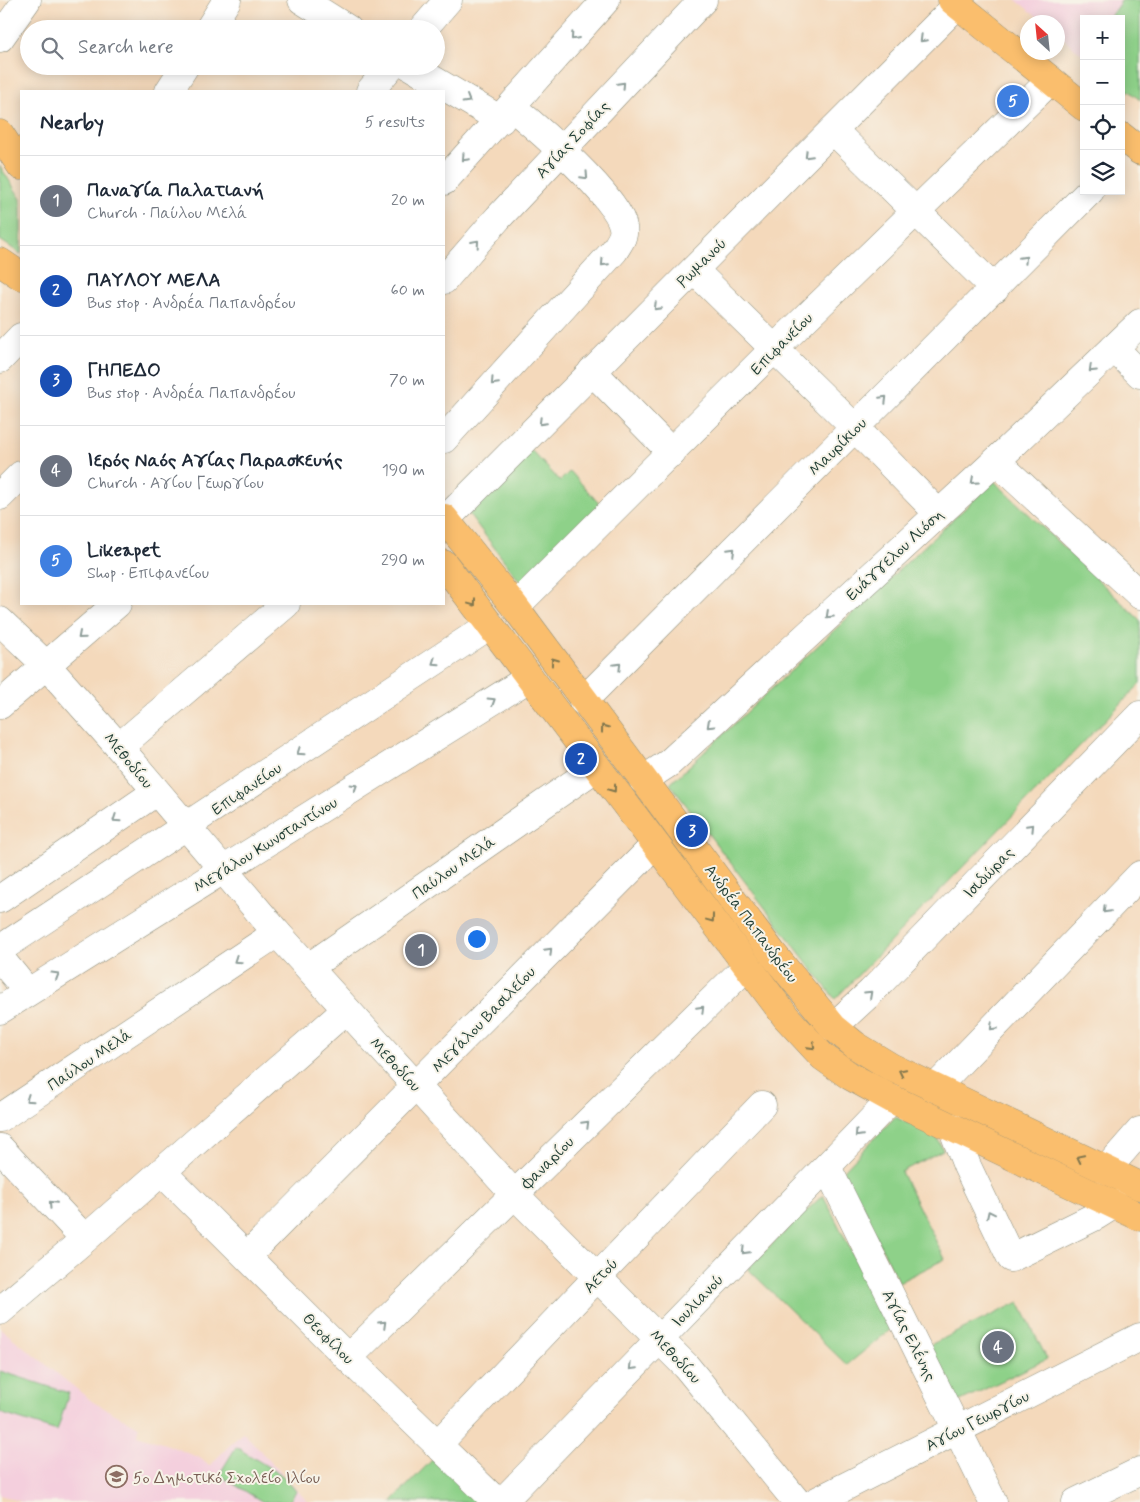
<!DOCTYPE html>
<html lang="en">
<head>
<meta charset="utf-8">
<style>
  :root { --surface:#fff; --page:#f6f6f7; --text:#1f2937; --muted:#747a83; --line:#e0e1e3; --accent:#d1495b }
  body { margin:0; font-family:Mynerve,sans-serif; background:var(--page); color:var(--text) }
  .controls { position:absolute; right:15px; top:15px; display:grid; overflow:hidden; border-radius:0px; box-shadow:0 2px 12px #0003 }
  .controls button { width:45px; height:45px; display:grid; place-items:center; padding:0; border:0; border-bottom:1px solid var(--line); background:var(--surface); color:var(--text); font:25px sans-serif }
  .compass { position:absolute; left:1020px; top:15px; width:45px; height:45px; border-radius:50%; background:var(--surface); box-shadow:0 2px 12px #0003; rotate:333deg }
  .you { position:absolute; left:476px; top:938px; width:18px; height:18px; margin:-12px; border:4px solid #fff; border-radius:50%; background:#1a73e8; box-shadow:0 0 0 8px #1a73e833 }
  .badge { display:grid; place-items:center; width:32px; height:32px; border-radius:50%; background:var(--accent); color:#fff; font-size:16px; font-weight:700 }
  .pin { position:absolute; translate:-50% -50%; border:2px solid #fff; box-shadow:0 1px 5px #0006 }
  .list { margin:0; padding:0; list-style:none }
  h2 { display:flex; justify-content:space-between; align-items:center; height:65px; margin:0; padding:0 20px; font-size:21px }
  h2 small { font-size:16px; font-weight:400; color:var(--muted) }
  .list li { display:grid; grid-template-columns:32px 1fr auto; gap:15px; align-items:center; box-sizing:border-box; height:90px; padding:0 20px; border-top:1px solid var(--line) }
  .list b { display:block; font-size:19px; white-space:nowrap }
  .list p { margin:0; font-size:16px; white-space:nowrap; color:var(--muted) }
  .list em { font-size:16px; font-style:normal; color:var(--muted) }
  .icon { flex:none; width:28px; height:28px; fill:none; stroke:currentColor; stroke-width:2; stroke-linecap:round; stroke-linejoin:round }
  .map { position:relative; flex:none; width:1140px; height:1502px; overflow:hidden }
  .search { position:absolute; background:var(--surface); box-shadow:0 2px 12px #0003; left:20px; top:20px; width:425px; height:55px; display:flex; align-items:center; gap:12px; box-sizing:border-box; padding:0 18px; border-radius:28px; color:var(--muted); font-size:19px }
  .panel { position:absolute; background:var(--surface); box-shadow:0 2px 12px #0003; left:20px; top:90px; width:425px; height:515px; border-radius:0px }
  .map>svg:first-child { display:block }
</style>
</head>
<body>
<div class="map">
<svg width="1140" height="1502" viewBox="0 0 1140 1502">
  <rect width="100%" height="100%" fill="#f7f3e8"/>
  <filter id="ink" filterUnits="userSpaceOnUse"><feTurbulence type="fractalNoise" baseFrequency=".02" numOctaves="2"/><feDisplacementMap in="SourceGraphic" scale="10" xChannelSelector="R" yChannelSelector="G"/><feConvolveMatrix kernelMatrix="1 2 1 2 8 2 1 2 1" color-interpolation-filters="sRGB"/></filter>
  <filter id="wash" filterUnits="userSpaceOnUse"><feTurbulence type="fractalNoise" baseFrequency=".0096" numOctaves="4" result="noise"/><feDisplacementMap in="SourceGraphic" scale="20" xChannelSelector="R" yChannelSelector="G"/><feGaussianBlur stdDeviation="1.12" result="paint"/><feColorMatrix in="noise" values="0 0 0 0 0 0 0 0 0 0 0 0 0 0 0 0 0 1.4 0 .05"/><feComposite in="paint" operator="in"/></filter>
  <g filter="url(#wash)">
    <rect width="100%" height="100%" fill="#f4d9bb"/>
    <g fill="#f4cfdd">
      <path d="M 1016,0 L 1122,0 L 1108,19 L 1084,19 L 1083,55 L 1058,34 L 1058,22 L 1044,22 Z"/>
      <path d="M 0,1328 L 93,1402 L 139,1427 L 137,1435 L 168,1445 L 200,1458 L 209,1466 L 243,1432 L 308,1502 L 22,1502 L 0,1495 Z"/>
    </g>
    <g fill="#8ed189" stroke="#56875e">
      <path d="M 1122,0 L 1140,0 L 1140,100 L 1121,85 L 1121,19 L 1108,19 Z"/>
      <path d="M 0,166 L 21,199 L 21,254 L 0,240 Z"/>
      <path d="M 531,450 L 560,481 L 570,471 L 603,508 L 524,587 L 469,514 Z"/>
      <path d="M 994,481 L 1140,620 L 1140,684 L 835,999 L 670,784 Z"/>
      <path d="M 895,1117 L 936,1136 L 943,1150 L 901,1172 L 945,1259 L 899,1282 L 843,1171 Z"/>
      <path d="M 823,1195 L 891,1329 L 847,1365 L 747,1268 Z"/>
      <path d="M 1019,1302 L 1047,1359 L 956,1403 L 928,1346 Z"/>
      <path d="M 0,1371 L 69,1393 L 57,1431 L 0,1413 Z"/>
      <path d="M 236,1447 L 283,1476 L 296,1491 L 289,1502 L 263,1502 L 219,1475 Z"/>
      <path d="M 435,1457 L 478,1502 L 391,1502 Z"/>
    </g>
  </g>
  <g filter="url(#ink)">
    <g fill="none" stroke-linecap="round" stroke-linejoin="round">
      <defs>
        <g id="minor">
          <path d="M 302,0 L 348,29"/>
          <path d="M 209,29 L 227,0"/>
          <path d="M 423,29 L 448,0"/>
          <path d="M 0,38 L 27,0"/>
          <path d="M 410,66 L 501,120"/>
          <path d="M 169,91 L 185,66"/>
          <path d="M 370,91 L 391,66"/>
          <path d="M 833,130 L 995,289"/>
          <path d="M 444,181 L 606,0"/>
          <path d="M 694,270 L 855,428 L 938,513"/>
          <path d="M 444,280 L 498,218 L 703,0"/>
          <path d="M 1114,348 L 1140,374"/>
          <path d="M 0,359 L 21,337"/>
          <path d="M 592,371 L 672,453"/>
          <path d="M 444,439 L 614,251 C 619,243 625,236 623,227 C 619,198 536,127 512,107"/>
          <path d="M 996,461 L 1140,595"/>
          <path d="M 0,496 L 21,475"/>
          <path d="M 445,520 L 957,5"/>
          <path d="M 515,607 L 774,349 L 1050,81"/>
          <path d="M 0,621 L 46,665 L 119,747 L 277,933 L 515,1195 L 686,1366 L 797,1502"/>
          <path d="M 583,701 L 1090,191"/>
          <path d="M 0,705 L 117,604"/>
          <path d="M 119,747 L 286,604"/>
          <path d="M 643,780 L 669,763 L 996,461 L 1140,323"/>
          <path d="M 0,899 L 156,792"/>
          <path d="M 0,949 L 490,625"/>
          <path d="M 0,958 L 27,991"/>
          <path d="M 309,967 L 597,767"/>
          <path d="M 0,1010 L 529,678"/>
          <path d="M 833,1027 L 871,992 L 1140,715"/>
          <path d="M 935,1088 L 1140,875"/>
          <path d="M 0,1118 L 277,933"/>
          <path d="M 952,1127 L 967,1166 L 1011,1258 L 1096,1216 L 1115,1204"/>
          <path d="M 0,1148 L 85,1239"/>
          <path d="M 827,1167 L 993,1502"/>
          <path d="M 1106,1170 L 1140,1131"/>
          <path d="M 162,1172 L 348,1358 L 497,1502"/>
          <path d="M 247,1256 L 655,845"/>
          <path d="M 0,1311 L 85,1239 L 346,1010"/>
          <path d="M 348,1358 L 747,966"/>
          <path d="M 437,1445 L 762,1105"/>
          <path d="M 502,1502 L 892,1099"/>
          <path d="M 815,1502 L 1140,1337"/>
          <path d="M 1076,1502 L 1140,1471"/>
        </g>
        <g id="major">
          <path d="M 952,0 L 1084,107"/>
          <path d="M 0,134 L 21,166"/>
          <path d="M 1121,136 L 1140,151"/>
          <path d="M 0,262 L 21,276"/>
          <path d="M 444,518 L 515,607 L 773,954 L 833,1027 L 855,1045 L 891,1067 L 1140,1186"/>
          <path d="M 444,564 L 786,1017 L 823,1057 L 850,1076 L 892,1099 L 1140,1217"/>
        </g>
      </defs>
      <use href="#minor" stroke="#8a8b78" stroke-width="29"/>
      <use href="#major" stroke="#8a8b78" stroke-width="29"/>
      <use href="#minor" stroke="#fff" stroke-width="28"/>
      <use href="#major" stroke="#fabe6d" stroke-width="28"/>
    </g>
    <defs><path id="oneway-chevron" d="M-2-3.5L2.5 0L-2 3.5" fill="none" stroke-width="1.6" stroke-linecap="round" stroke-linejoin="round" transform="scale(1.25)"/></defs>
    <g stroke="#8f9e9a">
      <use href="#oneway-chevron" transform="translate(574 37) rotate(131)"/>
      <use href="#oneway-chevron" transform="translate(923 39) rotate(135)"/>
      <use href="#oneway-chevron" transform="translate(622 85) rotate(-47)"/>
      <use href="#oneway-chevron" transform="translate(467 100) rotate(30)"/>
      <use href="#oneway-chevron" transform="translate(808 155) rotate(135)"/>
      <use href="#oneway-chevron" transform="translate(465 158) rotate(133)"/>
      <use href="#oneway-chevron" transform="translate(585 176) rotate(47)"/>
      <use href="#oneway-chevron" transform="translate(476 243) rotate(-49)"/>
      <use href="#oneway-chevron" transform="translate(1024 259) rotate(-46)"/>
      <use href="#oneway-chevron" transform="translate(604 263) rotate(133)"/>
      <use href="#oneway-chevron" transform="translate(657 307) rotate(135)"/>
      <use href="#oneway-chevron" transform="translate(1092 369) rotate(136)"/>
      <use href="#oneway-chevron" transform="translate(494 382) rotate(133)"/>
      <use href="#oneway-chevron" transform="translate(884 399) rotate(-45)"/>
      <use href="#oneway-chevron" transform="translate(542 422) rotate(135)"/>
      <use href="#oneway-chevron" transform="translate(974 481) rotate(138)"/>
      <use href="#oneway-chevron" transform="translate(732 551) rotate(-45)"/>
      <use href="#oneway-chevron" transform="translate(829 615) rotate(137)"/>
      <use href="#oneway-chevron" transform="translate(81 636) rotate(139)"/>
      <use href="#oneway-chevron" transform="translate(435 662) rotate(146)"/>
      <use href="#oneway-chevron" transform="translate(618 666) rotate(-45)"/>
      <use href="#oneway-chevron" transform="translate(492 701) rotate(-32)"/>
      <use href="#oneway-chevron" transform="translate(710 725) rotate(137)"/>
      <use href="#oneway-chevron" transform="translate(300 752) rotate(146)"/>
      <use href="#oneway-chevron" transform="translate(354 787) rotate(-32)"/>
      <use href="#oneway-chevron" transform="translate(116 819) rotate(146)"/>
      <use href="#oneway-chevron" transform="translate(1031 827) rotate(-46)"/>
      <use href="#oneway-chevron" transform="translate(1106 910) rotate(134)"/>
      <use href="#oneway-chevron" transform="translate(549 951) rotate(-46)"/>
      <use href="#oneway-chevron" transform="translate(237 960) rotate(146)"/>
      <use href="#oneway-chevron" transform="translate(56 975) rotate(-31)"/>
      <use href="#oneway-chevron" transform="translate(869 994) rotate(-43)"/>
      <use href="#oneway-chevron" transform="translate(701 1009) rotate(-45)"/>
      <use href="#oneway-chevron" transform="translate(993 1027) rotate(134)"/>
      <use href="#oneway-chevron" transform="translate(29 1099) rotate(146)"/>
      <use href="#oneway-chevron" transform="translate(586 1124) rotate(-45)"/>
      <use href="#oneway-chevron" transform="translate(858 1134) rotate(133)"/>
      <use href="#oneway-chevron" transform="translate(52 1204) rotate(-133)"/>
      <use href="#oneway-chevron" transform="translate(990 1214) rotate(-116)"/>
      <use href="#oneway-chevron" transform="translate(745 1251) rotate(134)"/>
      <use href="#oneway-chevron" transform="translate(383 1324) rotate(-44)"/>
      <use href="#oneway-chevron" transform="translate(632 1367) rotate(134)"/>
    </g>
    <g stroke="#82774e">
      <use href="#oneway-chevron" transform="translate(473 603) rotate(53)"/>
      <use href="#oneway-chevron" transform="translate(554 661) rotate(-126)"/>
      <use href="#oneway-chevron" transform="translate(604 728) rotate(-127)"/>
      <use href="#oneway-chevron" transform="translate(613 789) rotate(54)"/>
      <use href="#oneway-chevron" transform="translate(711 919) rotate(53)"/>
      <use href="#oneway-chevron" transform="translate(812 1046) rotate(46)"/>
      <use href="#oneway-chevron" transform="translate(902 1072) rotate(-154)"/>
      <use href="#oneway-chevron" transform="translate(1080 1158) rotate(-154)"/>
    </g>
  </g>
  <defs>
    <symbol id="school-ring" viewBox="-11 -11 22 22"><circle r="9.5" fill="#f7f3e8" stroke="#8d6e63" stroke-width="1.5"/><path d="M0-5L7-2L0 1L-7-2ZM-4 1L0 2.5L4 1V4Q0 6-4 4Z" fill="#8d6e63"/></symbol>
  </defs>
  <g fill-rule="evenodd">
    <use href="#school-ring" x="104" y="1464" width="25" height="25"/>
  </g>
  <g text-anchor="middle" stroke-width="4" stroke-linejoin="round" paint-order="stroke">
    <g font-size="16" fill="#1f3d34" stroke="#f7f3e8">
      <text transform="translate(572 139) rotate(-47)" y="6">Αγίας Σοφίας</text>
      <text transform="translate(701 262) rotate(-45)" y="6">Ρωμανού</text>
      <text transform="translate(781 343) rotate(-45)" y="6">Επιφανείου</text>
      <text transform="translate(837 446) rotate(-45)" y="6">Μαυρίκιου</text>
      <text transform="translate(894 554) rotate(-43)" y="6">Ευάγγελου Λιόση</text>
      <text transform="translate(129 760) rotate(50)" y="6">Μεθοδίου</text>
      <text transform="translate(246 788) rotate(-34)" y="6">Επιφανείου</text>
      <text transform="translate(265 844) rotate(-32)" y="6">Μεγάλου Κωνσταντίνου</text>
      <text transform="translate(453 867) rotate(-35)" y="6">Παύλου Μελά</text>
      <text transform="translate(988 872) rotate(-46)" y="6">Ισιδώρας</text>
      <text transform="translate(752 923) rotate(53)" y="6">Ανδρέα Παπανδρέου</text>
      <text transform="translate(483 1019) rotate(-46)" y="6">Μεγάλου Βασιλείου</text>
      <text transform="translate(89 1059) rotate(-34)" y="6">Παύλου Μελά</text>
      <text transform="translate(396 1064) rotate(47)" y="6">Μεθοδίου</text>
      <text transform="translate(547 1162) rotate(-45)" y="6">Φαναρίου</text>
      <text transform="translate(600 1275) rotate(-46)" y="6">Αετού</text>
      <text transform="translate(697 1300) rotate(-46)" y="6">Ιουλιανού</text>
      <text transform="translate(910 1335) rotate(63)" y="6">Αγίας Ελένης</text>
      <text transform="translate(329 1338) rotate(45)" y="6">Θεοφίλου</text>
      <text transform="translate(676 1356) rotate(47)" y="6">Μεθοδίου</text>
      <text transform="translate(977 1420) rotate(-27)" y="6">Αγίου Γεωργίου</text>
    </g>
    <g font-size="16" fill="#785e54" stroke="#f7f3e8" text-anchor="start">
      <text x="133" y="1483">5ο Δημοτικό Σχολείο Ιλίου</text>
    </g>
  </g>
</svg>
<div class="controls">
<button>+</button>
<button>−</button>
<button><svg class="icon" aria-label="locate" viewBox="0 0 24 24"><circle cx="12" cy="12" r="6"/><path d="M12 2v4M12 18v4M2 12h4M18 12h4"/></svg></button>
<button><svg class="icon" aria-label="layers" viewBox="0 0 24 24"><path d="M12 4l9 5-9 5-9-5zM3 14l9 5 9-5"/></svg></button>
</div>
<svg class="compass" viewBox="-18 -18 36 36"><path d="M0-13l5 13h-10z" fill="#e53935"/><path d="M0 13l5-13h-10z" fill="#747a83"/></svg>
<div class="you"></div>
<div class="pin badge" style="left:421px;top:950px;background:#6b7280">1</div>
<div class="pin badge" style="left:581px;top:759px;background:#1a4fb4">2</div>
<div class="pin badge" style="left:692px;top:831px;background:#1a4fb4">3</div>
<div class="pin badge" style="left:998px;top:1347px;background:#6b7280">4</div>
<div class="pin badge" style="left:1013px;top:101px;background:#3f7fe0">5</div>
<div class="search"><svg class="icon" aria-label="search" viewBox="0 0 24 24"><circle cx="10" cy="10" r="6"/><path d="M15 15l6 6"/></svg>Search here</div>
<section class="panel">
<h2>Nearby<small>5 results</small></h2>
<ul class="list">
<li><span class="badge" style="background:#6b7280">1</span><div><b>Παναγία Παλατιανή</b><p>Church · Παύλου Μελά</p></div><em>20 m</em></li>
<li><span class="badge" style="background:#1a4fb4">2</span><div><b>ΠΑΥΛΟΥ ΜΕΛΑ</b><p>Bus stop · Ανδρέα Παπανδρέου</p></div><em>60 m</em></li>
<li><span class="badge" style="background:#1a4fb4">3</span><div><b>ΓΗΠΕΔΟ</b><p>Bus stop · Ανδρέα Παπανδρέου</p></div><em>70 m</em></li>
<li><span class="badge" style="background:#6b7280">4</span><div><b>Ιερός Ναός Αγίας Παρασκευής</b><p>Church · Αγίου Γεωργίου</p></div><em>190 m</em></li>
<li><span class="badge" style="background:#3f7fe0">5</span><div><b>Likeapet</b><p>Shop · Επιφανείου</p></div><em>290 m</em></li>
</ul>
</section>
</div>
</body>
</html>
